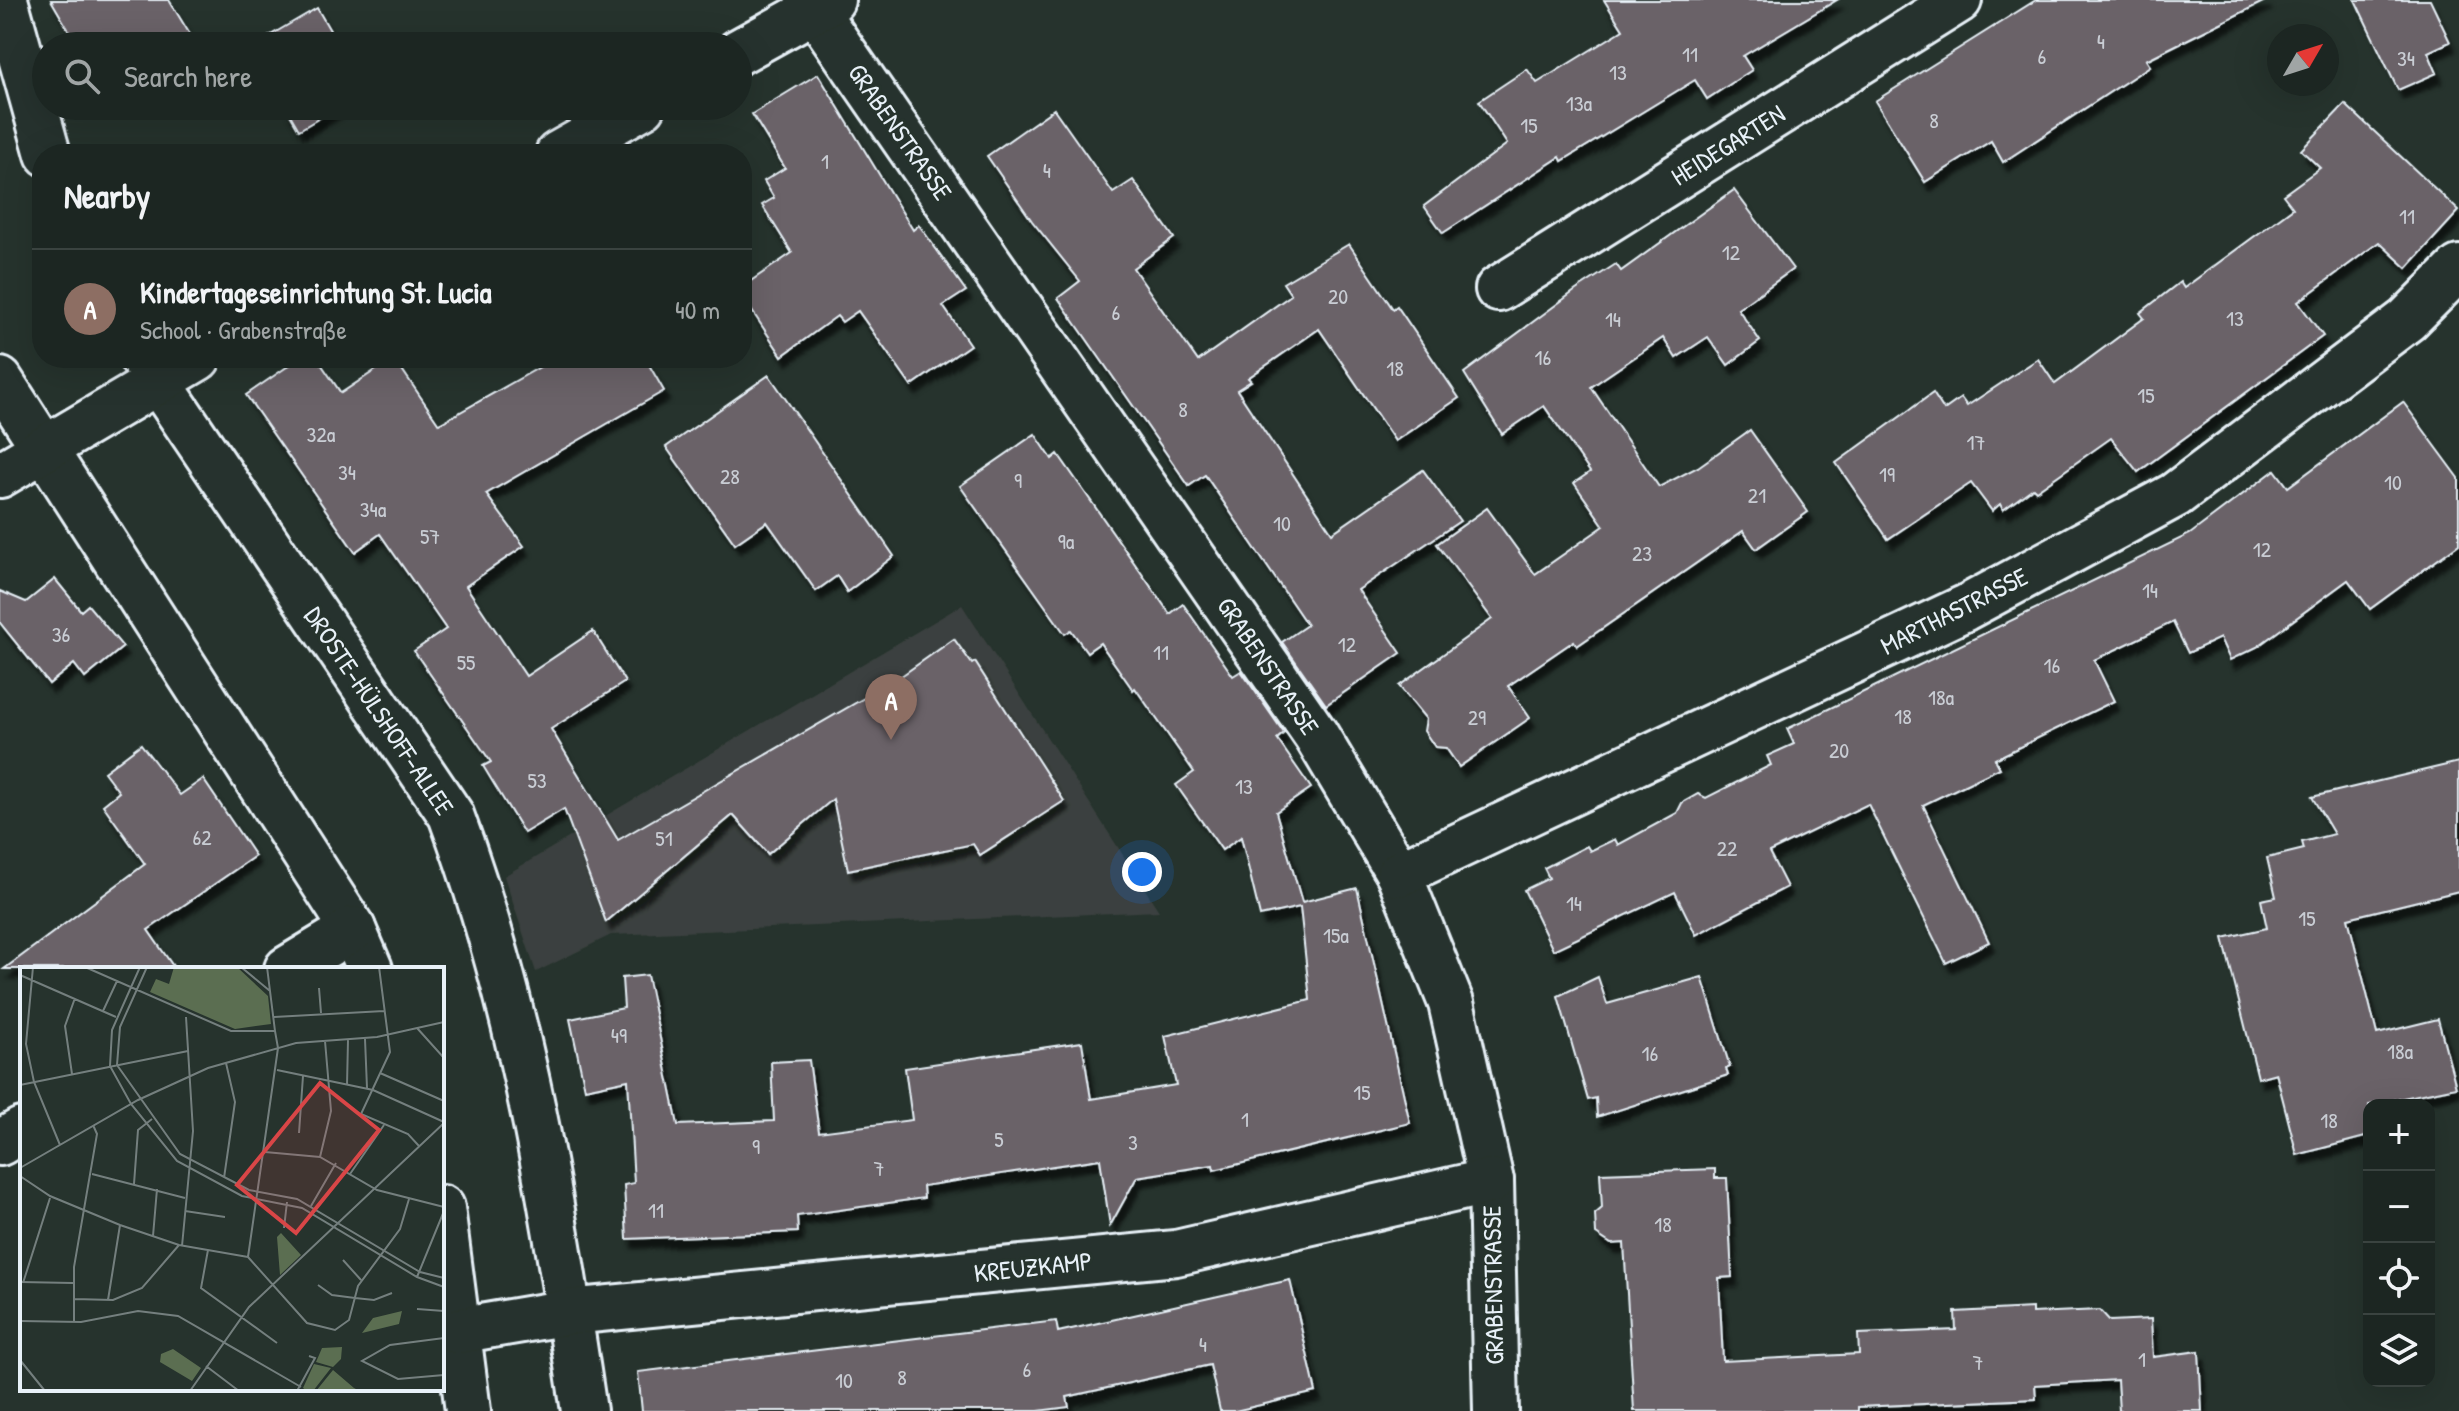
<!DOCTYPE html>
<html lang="en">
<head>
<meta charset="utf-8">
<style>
  :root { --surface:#1c2622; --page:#29322f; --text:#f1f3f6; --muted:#a0a5a5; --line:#3a4340; --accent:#db2777 }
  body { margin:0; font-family:"Patrick Hand",sans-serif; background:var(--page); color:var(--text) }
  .controls { position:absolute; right:24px; bottom:24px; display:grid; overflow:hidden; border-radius:16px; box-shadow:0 8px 32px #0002 }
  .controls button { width:72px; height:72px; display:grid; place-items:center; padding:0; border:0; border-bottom:2px solid var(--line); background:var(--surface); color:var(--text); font:40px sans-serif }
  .compass { position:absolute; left:2267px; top:24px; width:72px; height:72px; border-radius:50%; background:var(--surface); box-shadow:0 8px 32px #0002; rotate:51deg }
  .you { position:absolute; left:1142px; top:872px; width:28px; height:28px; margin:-20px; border:6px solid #fff; border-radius:50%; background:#1a73e8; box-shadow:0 0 0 12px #1a73e833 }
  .badge { display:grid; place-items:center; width:52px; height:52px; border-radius:50%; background:var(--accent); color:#fff; font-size:26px; font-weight:700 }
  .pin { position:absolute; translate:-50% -66px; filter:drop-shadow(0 2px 4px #0008) }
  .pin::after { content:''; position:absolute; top:42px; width:28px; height:24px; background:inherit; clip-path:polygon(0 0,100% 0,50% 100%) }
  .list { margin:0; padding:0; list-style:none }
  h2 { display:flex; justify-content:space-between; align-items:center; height:104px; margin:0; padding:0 32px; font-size:34px }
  h2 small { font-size:26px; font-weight:400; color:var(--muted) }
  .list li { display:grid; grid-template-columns:52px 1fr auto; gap:24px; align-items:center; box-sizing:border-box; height:120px; padding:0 32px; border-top:2px solid var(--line) }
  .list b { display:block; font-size:30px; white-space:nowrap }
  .list p { margin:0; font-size:26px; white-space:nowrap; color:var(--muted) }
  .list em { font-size:26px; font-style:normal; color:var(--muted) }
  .icon { flex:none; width:44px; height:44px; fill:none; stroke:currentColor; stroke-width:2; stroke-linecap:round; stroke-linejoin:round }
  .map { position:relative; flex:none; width:2459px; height:1411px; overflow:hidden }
  .search { position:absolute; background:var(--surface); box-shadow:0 8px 32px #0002; left:32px; top:32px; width:720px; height:88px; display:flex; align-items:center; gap:20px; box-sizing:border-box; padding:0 28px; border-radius:44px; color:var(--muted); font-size:30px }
  .panel { position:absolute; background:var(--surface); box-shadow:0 8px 32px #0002; left:32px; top:144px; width:720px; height:224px; border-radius:32px }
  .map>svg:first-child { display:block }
</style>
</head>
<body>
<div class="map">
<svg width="2459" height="1411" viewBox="0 0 2459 1411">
  <defs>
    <filter id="shadow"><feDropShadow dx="5" dy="9" stdDeviation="2" flood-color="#0009"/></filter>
  </defs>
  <rect width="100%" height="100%" fill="#26332d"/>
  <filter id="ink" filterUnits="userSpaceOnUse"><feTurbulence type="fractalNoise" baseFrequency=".0125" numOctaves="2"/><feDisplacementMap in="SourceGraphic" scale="16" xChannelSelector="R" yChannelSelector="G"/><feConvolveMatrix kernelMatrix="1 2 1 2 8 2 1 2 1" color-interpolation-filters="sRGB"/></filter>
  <g filter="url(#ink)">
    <path fill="#3b413f" d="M 962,605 L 1159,911 L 611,935 L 536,972 L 504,876 Z"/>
    <g fill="#6b6268" stroke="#e8f1f8" stroke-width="2" filter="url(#shadow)">
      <path d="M 51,0 L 169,0 L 197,46 L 78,46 Z"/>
      <path d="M 1604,0 L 1837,0 L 1743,56 L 1752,70 L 1707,99 L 1695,80 L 1562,161 L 1560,157 L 1443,233 L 1424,206 L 1507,144 L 1479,101 L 1527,69 L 1537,83 L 1623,30 Z"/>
      <path d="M 2036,0 L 2267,0 L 2146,60 L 2150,66 L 2003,162 L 1991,141 L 1925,182 L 1875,101 Z"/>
      <path d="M 2355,0 L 2430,0 L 2450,42 L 2428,52 L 2437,73 L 2398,90 Z"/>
      <path d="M 317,8 L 339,46 L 252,46 Z"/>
      <path d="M 818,74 L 913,230 L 919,225 L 966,291 L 943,306 L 970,345 L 911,386 L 858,311 L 842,322 L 837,316 L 782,356 L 742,296 L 742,287 L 792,253 L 762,205 L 774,198 L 764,181 L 785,168 L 752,114 Z"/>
      <path d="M 2345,104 L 2459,211 L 2407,268 L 2379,242 L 2298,302 L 2323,336 L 2138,472 L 2111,438 L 2036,491 L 2033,488 L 2003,510 L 2000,504 L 1992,511 L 1971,483 L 1888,539 L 1836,463 L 1933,393 L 1944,410 L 1961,398 L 1967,406 L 2038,359 L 2055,384 L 2144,318 L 2140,313 L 2180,282 L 2184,288 L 2293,208 L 2283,195 L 2320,168 L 2301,150 Z"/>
      <path d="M 285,106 L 340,106 L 299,130 Z"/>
      <path d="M 1054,109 L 1113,193 L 1133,180 L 1174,238 L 1133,268 L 1198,361 L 1291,295 L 1283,283 L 1349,244 L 1393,309 L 1397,306 L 1459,398 L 1395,441 L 1319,329 L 1248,378 L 1251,381 L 1237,390 L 1332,533 L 1423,470 L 1460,521 L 1358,590 L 1401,653 L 1326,705 L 1282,642 L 1307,625 L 1205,475 L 1189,486 L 1058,298 L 1080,281 L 1032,221 L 987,156 Z"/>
      <path d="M 1734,190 L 1793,269 L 1738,309 L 1760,341 L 1728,365 L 1708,337 L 1676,358 L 1663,338 L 1591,387 L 1659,487 L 1698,467 L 1750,430 L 1808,512 L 1756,549 L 1743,531 L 1577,646 L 1574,641 L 1508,686 L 1530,718 L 1459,767 L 1446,748 L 1435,747 L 1424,731 L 1426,719 L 1399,686 L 1492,619 L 1437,544 L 1487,508 L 1535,574 L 1604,526 L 1574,483 L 1590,472 L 1544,406 L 1502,434 L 1464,373 L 1576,290 L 1616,264 L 1621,271 Z"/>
      <path d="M 300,358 L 317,358 L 341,393 L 394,358 L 439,424 L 556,358 L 645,358 L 664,391 L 486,494 L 524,546 L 466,586 L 526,676 L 593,631 L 625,682 L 551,729 L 618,840 L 897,679 L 954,639 L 972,664 L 975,662 L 1064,801 L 980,855 L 973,844 L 848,870 L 833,799 L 768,854 L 733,815 L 606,922 L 564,809 L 524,833 L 483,766 L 491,762 L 414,651 L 446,629 L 380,534 L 355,552 L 246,395 Z"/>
      <path d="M 769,375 L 894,556 L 847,592 L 837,576 L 816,591 L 767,522 L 735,544 L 666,447 Z"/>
      <path d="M 2403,402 L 2459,478 L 2459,544 L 2370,609 L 2348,580 L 2257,647 L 2230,660 L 2220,638 L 2188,653 L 2173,622 L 2094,660 L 2114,701 L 1995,759 L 2000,768 L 1923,805 L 1989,942 L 1946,963 L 1868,804 L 1769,852 L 1787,887 L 1696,935 L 1675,892 L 1553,950 L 1524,890 L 1549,878 L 1544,868 L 1587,846 L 1590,851 L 1615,839 L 1618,845 L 1677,813 L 1682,803 L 1698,794 L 1706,798 L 1771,765 L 1767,756 L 1794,744 L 1787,729 L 2190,534 L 2275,470 L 2288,487 Z"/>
      <path d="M 1035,434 L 1052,459 L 1058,454 L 1170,614 L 1183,604 L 1233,676 L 1241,671 L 1284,733 L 1277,739 L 1311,788 L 1276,812 L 1302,902 L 1357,888 L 1410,1123 L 1214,1170 L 1213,1165 L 1137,1177 L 1110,1226 L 1100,1159 L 923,1186 L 924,1198 L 797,1216 L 798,1232 L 627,1239 L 624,1185 L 634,1183 L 628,1080 L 585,1089 L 570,1019 L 624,1008 L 622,978 L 647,975 L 678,1125 L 774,1121 L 771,1062 L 809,1060 L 819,1132 L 912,1120 L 905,1068 L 1082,1042 L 1091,1099 L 1176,1085 L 1165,1036 L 1310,1000 L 1300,907 L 1260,916 L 1241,837 L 1222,850 L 1176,785 L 1194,772 L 1135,688 L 1133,690 L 1100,643 L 1087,652 L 1071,630 L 1065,634 L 960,486 Z"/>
      <path d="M 55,579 L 81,611 L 88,605 L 123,647 L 85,678 L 74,664 L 49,684 L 0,623 L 0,591 L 26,602 Z"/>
      <path d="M 141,744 L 180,795 L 203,779 L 255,856 L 148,930 L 175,969 L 4,969 L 145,864 L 103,805 L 119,792 L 104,772 Z"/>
      <path d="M 2459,762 L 2459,891 L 2348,918 L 2377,1034 L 2438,1019 L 2456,1087 L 2369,1105 L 2369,1136 L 2297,1155 L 2276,1073 L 2258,1078 L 2223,938 L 2267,928 L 2261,900 L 2276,897 L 2267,858 L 2304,849 L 2302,842 L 2334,834 L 2312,797 Z"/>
      <path d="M 1598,977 L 1607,1004 L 1702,977 L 1730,1067 L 1726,1069 L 1728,1075 L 1597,1117 L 1596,1098 L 1588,1100 L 1558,996 Z"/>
      <path d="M 1715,1169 L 1715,1178 L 1727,1178 L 1732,1277 L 1719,1278 L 1723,1361 L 1859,1354 L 1858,1334 L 1956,1330 L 1955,1312 L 2032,1308 L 2032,1313 L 2100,1310 L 2110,1321 L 2151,1319 L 2153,1357 L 2199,1351 L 2202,1411 L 2119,1411 L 2117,1380 L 2035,1385 L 2036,1399 L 1858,1407 L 1858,1411 L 1634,1411 L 1624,1243 L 1611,1244 L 1596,1234 L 1595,1214 L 1602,1208 L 1600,1173 Z"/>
      <path d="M 1290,1280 L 1316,1392 L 1235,1411 L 1220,1411 L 1210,1365 L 1067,1397 L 1069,1407 L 1038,1411 L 642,1411 L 638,1372 L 1056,1321 L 1058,1332 Z"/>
    </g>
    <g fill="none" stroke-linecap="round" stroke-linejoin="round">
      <defs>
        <g id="minor">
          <path d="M 5,0 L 48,154"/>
          <path d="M 814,9 L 1316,735 L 1399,874 L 1451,1003 L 1491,1181 L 1496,1411"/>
          <path d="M 738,52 L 832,0"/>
          <path d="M 558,154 L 643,106"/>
          <path d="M 1498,289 L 1959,0"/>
          <path d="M 142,358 L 451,815 C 522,1006 554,1210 584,1411"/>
          <path d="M 0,380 L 353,929 L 370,969"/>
          <path d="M 0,475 L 198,358"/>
          <path d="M 1399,874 L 1965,608 L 2175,495 L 2407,320 L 2459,268"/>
          <path d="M 287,969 L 353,929"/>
          <path d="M 0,1143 L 22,1130"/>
          <path d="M 442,1208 L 468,1411"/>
          <path d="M 457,1331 L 569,1312 L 1176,1253 L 1491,1181"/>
        </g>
      </defs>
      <use href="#minor" stroke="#e8f1f8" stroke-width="50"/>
      <use href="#minor" stroke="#26332d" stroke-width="44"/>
    </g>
  </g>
  <g text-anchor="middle" stroke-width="6" stroke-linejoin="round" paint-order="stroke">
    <g font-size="22" fill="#c9cdd4">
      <text x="2101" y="49">4</text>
      <text x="1690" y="62">11</text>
      <text x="2042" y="64">6</text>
      <text x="2406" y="66">34</text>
      <text x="1618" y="80">13</text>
      <text x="1579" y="111">13a</text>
      <text x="1934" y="128">8</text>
      <text x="1529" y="133">15</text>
      <text x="825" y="169">1</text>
      <text x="1047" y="178">4</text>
      <text x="2407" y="224">11</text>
      <text x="1731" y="260">12</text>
      <text x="1338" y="304">20</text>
      <text x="1116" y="320">6</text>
      <text x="2235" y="326">13</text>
      <text x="1613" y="327">14</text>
      <text x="1543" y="365">16</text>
      <text x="1395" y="376">18</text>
      <text x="2146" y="403">15</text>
      <text x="1183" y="417">8</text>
      <text x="321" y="442">32a</text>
      <text x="1976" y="450">17</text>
      <text x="347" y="480">34</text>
      <text x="1887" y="482">19</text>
      <text x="730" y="484">28</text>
      <text x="1018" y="488">9</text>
      <text x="2393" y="490">10</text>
      <text x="1757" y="503">21</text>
      <text x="373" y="517">34a</text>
      <text x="1282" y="531">10</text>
      <text x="430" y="544">57</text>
      <text x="1066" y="549">9a</text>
      <text x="2262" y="557">12</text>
      <text x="1642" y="561">23</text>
      <text x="2150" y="598">14</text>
      <text x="61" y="642">36</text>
      <text x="1347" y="652">12</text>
      <text x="1161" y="660">11</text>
      <text x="466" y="670">55</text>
      <text x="2052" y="673">16</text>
      <text x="1941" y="705">18a</text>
      <text x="1903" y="724">18</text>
      <text x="1477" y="725">29</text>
      <text x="1839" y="758">20</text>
      <text x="537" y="788">53</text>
      <text x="1244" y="794">13</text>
      <text x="202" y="845">62</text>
      <text x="664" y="846">51</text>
      <text x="1727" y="856">22</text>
      <text x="1574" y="911">14</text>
      <text x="2307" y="926">15</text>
      <text x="1336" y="943">15a</text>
      <text x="619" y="1043">49</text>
      <text x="2400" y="1059">18a</text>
      <text x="1650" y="1061">16</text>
      <text x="1362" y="1100">15</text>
      <text x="1245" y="1127">1</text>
      <text x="2329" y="1128">18</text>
      <text x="999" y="1147">5</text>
      <text x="1133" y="1150">3</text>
      <text x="756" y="1154">9</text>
      <text x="879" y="1176">7</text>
      <text x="656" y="1218">11</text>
      <text x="1663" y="1232">18</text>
      <text x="1203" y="1352">4</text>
      <text x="2142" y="1367">1</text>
      <text x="1978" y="1370">7</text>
      <text x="1027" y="1377">6</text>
      <text x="902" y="1385">8</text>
      <text x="844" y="1388">10</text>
    </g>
    <g font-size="26" fill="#e8f1f8" stroke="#26332d">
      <text transform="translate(900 132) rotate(55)" y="9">GRABENSTRASSE</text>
      <text transform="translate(1728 145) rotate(-32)" y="9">HEIDEGARTEN</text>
      <text transform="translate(1954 611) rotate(-27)" y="9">MARTHASTRASSE</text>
      <text transform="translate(1268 666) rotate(56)" y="9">GRABENSTRASSE</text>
      <text transform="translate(379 711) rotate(56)" y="9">DROSTE-HÜLSHOFF-ALLEE</text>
      <text transform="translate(1033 1267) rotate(-6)" y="9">KREUZKAMP</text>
      <text transform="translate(1493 1285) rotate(-91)" y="9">GRABENSTRASSE</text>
    </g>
  </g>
  <g transform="translate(20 967)">
    <rect width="424" height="424" fill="#26332d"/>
    <path d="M 154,0 L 217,0 L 248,29 L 251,57 L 215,62 L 130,25 L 136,12 L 149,17 ZM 261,266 L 281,288 L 260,308 L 257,270 ZM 382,344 L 379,357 L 342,366 L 353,351 ZM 322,380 L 321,392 L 313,400 L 296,395 L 302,381 ZM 153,382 L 181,401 L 172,414 L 140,395 L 141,387 ZM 294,397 L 311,401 L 293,424 L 287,424 L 283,421 ZM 313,403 L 334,421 L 340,424 L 296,424 Z" fill="#5b6e51"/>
    <path fill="none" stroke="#747f7e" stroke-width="2" d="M 13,0 L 6,77 L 14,115 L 40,178M 65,0 L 211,64 L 255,64 L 258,81M 120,0 L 92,63 L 90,99 L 111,137 L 157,194 L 222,229 L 282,241 L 397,310 L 424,320M 127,0 L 100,60 L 97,98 L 160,187 L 229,223 L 277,232 L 400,305 L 424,311M 221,0 L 250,24M 247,0 L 255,64M 359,0 L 370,85 L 341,147 L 388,167 L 399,179M 0,8 L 96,50M 299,21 L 301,46M 83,44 L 97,14M 254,50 L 364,44M 397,61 L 424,91M 345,72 L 347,121M 257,103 L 353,123 L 424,155M 360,106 L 424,134M 52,107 L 45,59 L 55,31M 0,118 L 168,84M 327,118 L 328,73M 279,166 L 283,109M 245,185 L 300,190 L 357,223 L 424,240M 300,190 L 311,144 L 305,74M 0,201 L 118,133 L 188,101 L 276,76 L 357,70 L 424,55M 72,207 L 165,231M 330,207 L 364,158M 0,209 L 30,229 L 100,258 L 159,278 L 228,290M 204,211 L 215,135 L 206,96M 114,217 L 118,163 L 132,152M 291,239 L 316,196M 165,244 L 205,250M 264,261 L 267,235M 133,269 L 137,222M 162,279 L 173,164 L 166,50M 188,283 L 181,321 L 257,376M 228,290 L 287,356 L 315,363 L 329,353 L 338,319 L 380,262 L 389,232M 228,290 L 258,81M 323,293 L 341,313M 397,310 L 424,244M 0,315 L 53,316M 3,316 L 30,231M 298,318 L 312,328 L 335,331 L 354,333 L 372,326M 54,332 L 93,333 L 122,321 L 159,278M 88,333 L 100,258M 397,342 L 424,344M 0,354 L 61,355 L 118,344 L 158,349 L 281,420M 54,355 L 54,300 L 77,167 L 73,158M 424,371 L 370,378 L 342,394 L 378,412 L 424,408M 0,393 L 25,424M 186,399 L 219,424M 170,424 L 229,340 L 424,156M 277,424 L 295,391 L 289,389"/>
    <path fill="#d94647" fill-opacity="0.15" stroke="#d94647" stroke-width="4" d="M 300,116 L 359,163 L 276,266 L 217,218 Z"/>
    <rect width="424" height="424" fill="none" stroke="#e8f1f8" stroke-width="4"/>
  </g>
</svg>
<div class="controls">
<button>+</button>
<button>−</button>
<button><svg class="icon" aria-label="locate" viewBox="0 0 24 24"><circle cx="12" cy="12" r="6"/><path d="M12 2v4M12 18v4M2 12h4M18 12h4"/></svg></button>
<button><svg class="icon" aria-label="layers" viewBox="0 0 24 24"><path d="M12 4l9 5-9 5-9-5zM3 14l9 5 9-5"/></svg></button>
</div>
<svg class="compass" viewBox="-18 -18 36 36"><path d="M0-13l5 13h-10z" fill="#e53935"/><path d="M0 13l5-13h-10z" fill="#a0a5a5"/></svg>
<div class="you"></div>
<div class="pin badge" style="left:891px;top:740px;background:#8d6e63">A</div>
<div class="search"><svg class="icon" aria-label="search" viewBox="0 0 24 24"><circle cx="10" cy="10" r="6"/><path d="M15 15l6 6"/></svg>Search here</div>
<section class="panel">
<h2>Nearby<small></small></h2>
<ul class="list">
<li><span class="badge" style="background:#8d6e63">A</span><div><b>Kindertageseinrichtung St. Lucia</b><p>School · Grabenstraße</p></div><em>40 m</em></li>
</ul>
</section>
</div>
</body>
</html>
